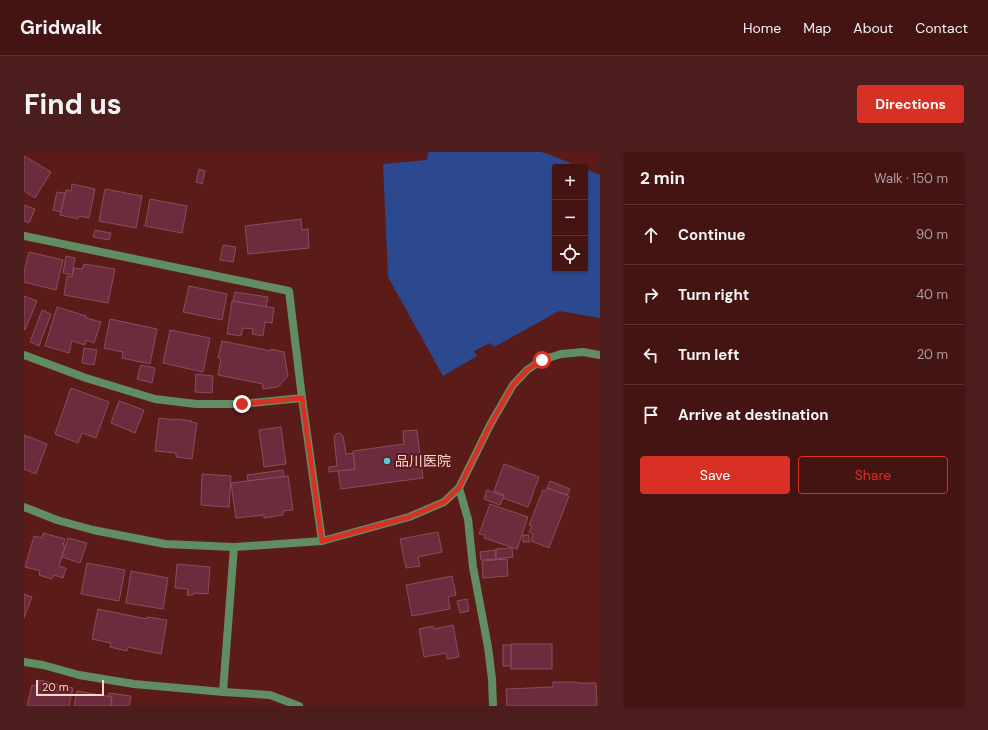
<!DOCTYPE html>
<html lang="en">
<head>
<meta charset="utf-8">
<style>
  :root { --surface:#441413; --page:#4b1d1c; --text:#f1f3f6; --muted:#af9ea0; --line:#5c3333; --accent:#d93025 }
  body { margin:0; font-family:"DM Sans","Noto Sans JP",sans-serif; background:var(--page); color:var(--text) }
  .controls { position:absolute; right:12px; top:12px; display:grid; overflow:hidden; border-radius:4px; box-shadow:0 1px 3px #0004 }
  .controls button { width:36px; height:36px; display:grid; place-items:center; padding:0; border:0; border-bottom:1px solid var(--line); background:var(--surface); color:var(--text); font:20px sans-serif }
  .scale { position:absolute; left:12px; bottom:10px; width:68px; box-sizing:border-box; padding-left:4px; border:2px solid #fed5d1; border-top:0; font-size:11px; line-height:14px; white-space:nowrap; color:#fed5d1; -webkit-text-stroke:3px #5a1b19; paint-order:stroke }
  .stop { position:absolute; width:12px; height:12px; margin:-9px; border:3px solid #d93025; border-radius:50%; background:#fff }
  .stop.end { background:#d93025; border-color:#fff; box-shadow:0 1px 4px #0008 }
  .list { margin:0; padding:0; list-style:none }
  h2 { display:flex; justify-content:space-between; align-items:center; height:52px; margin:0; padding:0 16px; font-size:17px }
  h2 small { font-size:13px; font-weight:400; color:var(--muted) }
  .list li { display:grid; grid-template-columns:26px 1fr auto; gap:12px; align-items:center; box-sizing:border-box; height:60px; padding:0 16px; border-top:1px solid var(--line) }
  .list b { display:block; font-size:15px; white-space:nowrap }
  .list em { font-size:13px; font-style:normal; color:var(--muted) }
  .actions { display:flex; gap:8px; padding:12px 16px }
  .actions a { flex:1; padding:9px 0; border:1px solid var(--accent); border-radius:4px; text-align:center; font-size:14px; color:var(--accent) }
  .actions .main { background:var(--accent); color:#fff }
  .icon { flex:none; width:22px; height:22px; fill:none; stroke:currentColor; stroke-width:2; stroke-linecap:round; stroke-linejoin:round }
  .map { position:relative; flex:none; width:576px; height:554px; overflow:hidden; border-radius:4px }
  header { display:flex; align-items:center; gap:24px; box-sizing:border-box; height:56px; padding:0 20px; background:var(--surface); border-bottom:1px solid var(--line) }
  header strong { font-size:19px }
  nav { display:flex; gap:22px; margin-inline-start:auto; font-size:14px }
  .intro { display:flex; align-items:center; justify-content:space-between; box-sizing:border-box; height:96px; padding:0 24px }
  h1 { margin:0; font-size:28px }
  .button { padding:10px 18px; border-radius:4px; background:var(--accent); color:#fff; font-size:14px; font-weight:700 }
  main { display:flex; gap:24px; padding:0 24px }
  aside { flex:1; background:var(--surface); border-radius:4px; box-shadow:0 1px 3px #0004 }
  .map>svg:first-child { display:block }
</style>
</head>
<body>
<header>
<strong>Gridwalk</strong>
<nav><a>Home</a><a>Map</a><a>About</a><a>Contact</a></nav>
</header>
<div class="intro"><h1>Find us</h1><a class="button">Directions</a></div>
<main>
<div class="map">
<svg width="576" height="554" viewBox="0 0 576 554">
  <rect width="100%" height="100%" fill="#5a1b19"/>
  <path fill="#2c488e" d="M 404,0 L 517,0 L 524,2 L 556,15 L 531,15 L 531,117 L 561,117 L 561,17 L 576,23 L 576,166 L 535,159 L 470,195 L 466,191 L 450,199 L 453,204 L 419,224 L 364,125 L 359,12 L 403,8 Z"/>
  <g fill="#6d2c3e" stroke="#8f4b5c">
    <path d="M 0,4 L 27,20 L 11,46 L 0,39 Z"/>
    <path d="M 175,17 L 181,19 L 178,32 L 172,30 Z"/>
    <path d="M 48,32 L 71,37 L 65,66 L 55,64 L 54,67 L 36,63 L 42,38 L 47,39 Z"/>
    <path d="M 81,37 L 118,44 L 112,76 L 75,69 Z"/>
    <path d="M 33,40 L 41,41 L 37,60 L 29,58 Z"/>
    <path d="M 126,47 L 163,54 L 158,81 L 121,74 Z"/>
    <path d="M 0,53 L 11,57 L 5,71 L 0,69 Z"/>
    <path d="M 277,67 L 278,78 L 284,77 L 285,96 L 224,102 L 221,74 Z"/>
    <path d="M 71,78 L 87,81 L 85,88 L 69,85 Z"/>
    <path d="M 199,93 L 212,95 L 209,110 L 196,108 Z"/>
    <path d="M 5,100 L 39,108 L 32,138 L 0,130 L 0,120 Z"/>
    <path d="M 42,104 L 51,106 L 48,123 L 39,121 Z"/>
    <path d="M 60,112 L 91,117 L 84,151 L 40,143 L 43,124 L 48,125 L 50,116 L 58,117 Z"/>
    <path d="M 165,134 L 203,142 L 198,168 L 159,160 Z"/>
    <path d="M 211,140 L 244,145 L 242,155 L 209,149 Z"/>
    <path d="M 0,144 L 13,149 L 1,178 L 0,177 Z"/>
    <path d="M 208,149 L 250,156 L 248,171 L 241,170 L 239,184 L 228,182 L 229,177 L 219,176 L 217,184 L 203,182 Z"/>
    <path d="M 33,155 L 62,164 L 62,166 L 77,170 L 70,191 L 62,188 L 61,193 L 48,189 L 45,201 L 21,194 Z"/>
    <path d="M 18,158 L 27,162 L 15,194 L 6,190 Z"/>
    <path d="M 86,167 L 133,177 L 126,212 L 98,206 L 99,200 L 80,196 Z"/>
    <path d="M 146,178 L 186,186 L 179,220 L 139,211 Z"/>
    <path d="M 198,189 L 247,199 L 247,197 L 260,200 L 264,224 L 254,235 L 239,237 L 239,232 L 194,223 L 197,207 L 194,206 Z"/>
    <path d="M 60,196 L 73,198 L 70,213 L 58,211 Z"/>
    <path d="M 117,213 L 131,216 L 128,231 L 113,227 Z"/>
    <path d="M 172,222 L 189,224 L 188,241 L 171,240 Z"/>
    <path d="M 47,236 L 85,250 L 72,286 L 58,281 L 54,291 L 31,282 Z"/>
    <path d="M 95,249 L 120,258 L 111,281 L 87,271 Z"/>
    <path d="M 135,266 L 151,268 L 151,267 L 168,269 L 167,270 L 173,271 L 168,307 L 152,305 L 152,301 L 131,299 Z"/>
    <path d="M 257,275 L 262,312 L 240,315 L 235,278 Z"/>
    <path d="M 393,278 L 399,326 L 317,337 L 314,319 L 331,317 L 329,299 L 380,292 L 379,279 Z"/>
    <path d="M 316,281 L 319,284 L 322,302 L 329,301 L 331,317 L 305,320 L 305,315 L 313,314 L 310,285 L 312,282 Z"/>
    <path d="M 0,283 L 23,292 L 12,322 L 0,317 Z"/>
    <path d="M 480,312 L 515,325 L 504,355 L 479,346 L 480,343 L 470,339 Z"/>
    <path d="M 259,318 L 260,325 L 224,329 L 223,323 Z"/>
    <path d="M 178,322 L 207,324 L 205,355 L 177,353 Z"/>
    <path d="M 264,324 L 269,358 L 259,359 L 259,363 L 240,366 L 240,363 L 212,366 L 207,331 Z"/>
    <path d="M 526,329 L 546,337 L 543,343 L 523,336 Z"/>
    <path d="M 523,336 L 545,344 L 525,396 L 507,389 L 509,382 L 505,380 L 508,374 L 505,373 L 519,338 L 522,339 Z"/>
    <path d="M 463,338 L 480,344 L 476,353 L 460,347 Z"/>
    <path d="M 466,352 L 504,365 L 493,397 L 460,386 L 461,383 L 455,382 Z"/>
    <path d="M 414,380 L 418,400 L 394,405 L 396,414 L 382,416 L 376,387 Z"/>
    <path d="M 19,381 L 41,387 L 39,393 L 41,394 L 35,414 L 42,416 L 39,426 L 30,423 L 28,427 L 15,423 L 16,419 L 1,415 L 10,384 L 18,386 Z"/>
    <rect x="499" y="383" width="6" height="7"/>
    <path d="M 44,386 L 63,391 L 56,411 L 38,405 Z"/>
    <path d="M 488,396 L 489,405 L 472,407 L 472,397 Z"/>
    <path d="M 471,398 L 472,407 L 457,408 L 456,400 Z"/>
    <path d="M 483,407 L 484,424 L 459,426 L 458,409 Z"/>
    <path d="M 63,411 L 101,418 L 95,449 L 57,442 Z"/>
    <path d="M 153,412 L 186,415 L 184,442 L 170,441 L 169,443 L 163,443 L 164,437 L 151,436 Z"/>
    <path d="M 107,419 L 144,426 L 139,457 L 102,451 Z"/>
    <path d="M 428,424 L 432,443 L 424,445 L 426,457 L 388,464 L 382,433 Z"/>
    <path d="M 0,442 L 8,445 L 0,466 Z"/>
    <path d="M 443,447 L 445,459 L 436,461 L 433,449 Z"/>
    <path d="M 74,457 L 123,467 L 123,465 L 143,468 L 137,502 L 104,495 L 103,499 L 86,495 L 87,491 L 68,487 Z"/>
    <path d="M 429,473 L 435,505 L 423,507 L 422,501 L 400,505 L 395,477 L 409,474 L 410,477 Z"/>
    <rect x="487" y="492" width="41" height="25"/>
    <rect x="479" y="493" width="8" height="21"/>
    <path d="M 15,528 L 49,536 L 45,554 L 3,554 L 8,533 L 14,534 Z"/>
    <path d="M 529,530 L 553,530 L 553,531 L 572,531 L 573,554 L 483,554 L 482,537 L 529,535 Z"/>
    <path d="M 53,539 L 88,545 L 87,554 L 50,554 Z"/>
    <path d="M 85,541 L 107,544 L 105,554 L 87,554 L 88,545 L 84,544 Z"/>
  </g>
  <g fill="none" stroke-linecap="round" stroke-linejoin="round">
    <g stroke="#618d62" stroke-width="8">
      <path d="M 0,84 L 265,139 L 278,246 L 298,389"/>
      <path d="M 0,203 L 62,226 L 131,247 L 172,252 L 218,252 L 278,246"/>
      <path d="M 435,336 L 444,367 L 449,415 L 464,495 L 468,527 L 469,554"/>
      <path d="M 0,355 L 33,368 L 69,378 L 141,392 L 210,395 L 298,389 L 385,365 L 420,350 L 435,336 L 466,273 L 489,233 L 503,218 L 518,208 L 537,202 L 559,200 L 576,203"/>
      <path d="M 0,510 L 19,513 L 55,523 L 110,532 L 199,540 L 246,543 L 275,554"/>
      <path d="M 199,540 L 210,395"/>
    </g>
  </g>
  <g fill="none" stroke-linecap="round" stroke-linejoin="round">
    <path stroke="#d93025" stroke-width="5" d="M 218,252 L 278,246 L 298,389 L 385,365 L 420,350 L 435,336 L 466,273 L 489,233 L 503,218 L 518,208"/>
  </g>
  <circle fill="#52cbd8" stroke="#5a1b19" stroke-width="1.5" cx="363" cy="309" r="4"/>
  <g text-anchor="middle" stroke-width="4" stroke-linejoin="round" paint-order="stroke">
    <g font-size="14" fill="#fed5d1" stroke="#5a1b19" text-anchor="start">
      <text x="371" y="314">品川医院</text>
    </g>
  </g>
</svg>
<div class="controls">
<button>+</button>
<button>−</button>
<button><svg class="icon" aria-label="locate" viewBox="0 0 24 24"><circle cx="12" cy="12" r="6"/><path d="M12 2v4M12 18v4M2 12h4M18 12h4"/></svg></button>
</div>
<div class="scale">20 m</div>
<div class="stop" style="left:518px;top:208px"></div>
<div class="stop end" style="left:218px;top:252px"></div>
</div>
<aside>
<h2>2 min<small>Walk · 150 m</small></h2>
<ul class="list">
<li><svg class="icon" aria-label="ahead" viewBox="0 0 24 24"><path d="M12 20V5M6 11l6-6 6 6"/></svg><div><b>Continue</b></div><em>90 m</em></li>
<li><svg class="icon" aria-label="right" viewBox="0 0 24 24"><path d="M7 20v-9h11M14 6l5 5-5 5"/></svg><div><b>Turn right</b></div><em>40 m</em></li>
<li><svg class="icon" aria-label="left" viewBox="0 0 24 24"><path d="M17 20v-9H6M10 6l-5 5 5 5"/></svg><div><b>Turn left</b></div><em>20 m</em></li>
<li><svg class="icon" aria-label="arrive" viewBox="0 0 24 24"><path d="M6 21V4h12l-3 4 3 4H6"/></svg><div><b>Arrive at destination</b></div></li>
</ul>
<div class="actions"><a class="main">Save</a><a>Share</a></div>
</aside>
</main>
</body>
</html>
